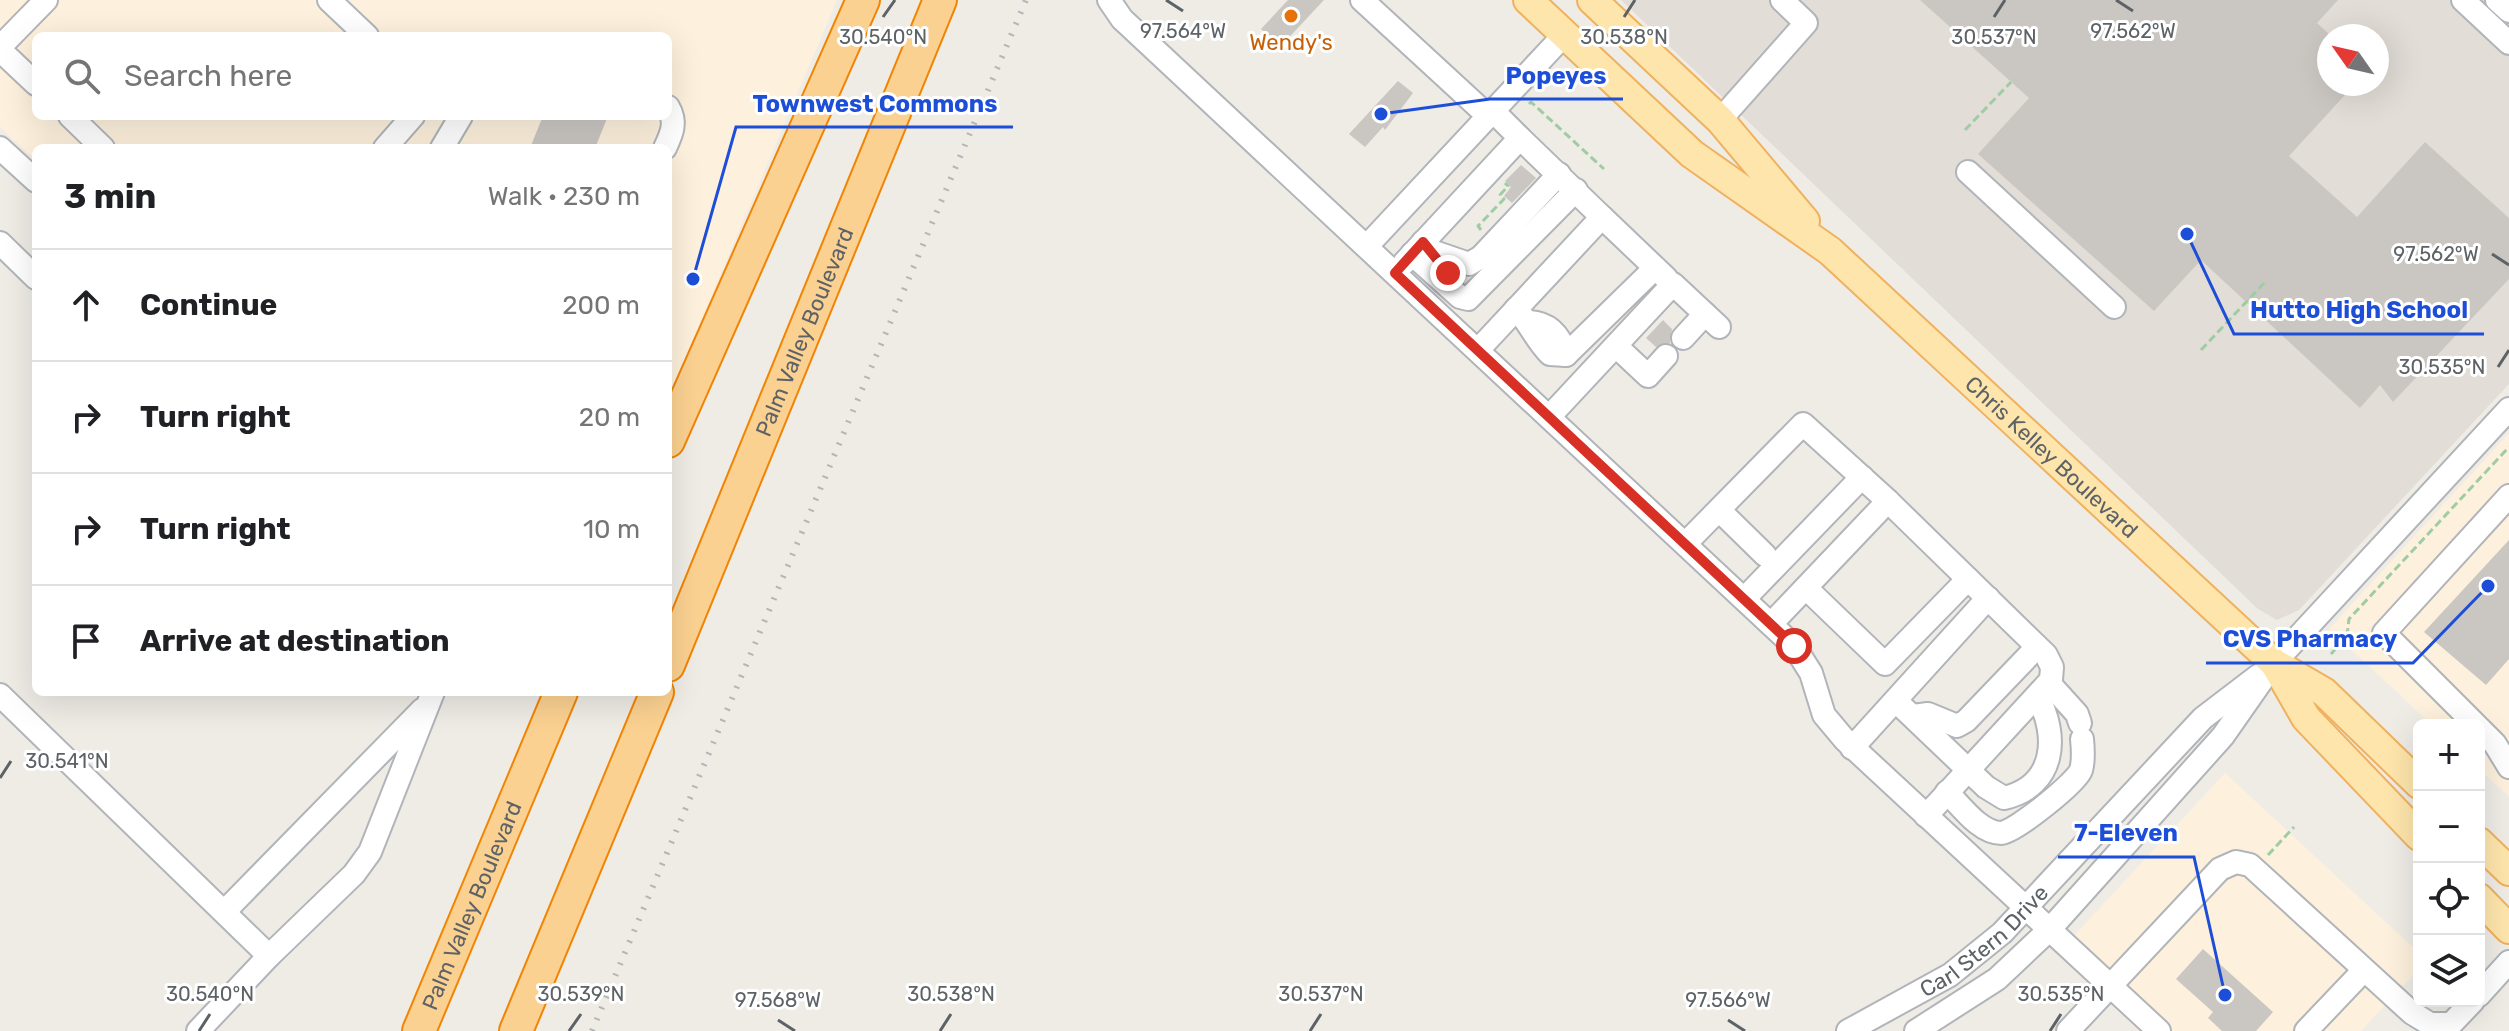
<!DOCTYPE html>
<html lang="en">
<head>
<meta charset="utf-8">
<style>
  :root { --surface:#fff; --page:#f6f6f6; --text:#202124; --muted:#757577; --line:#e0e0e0 }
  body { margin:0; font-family:Rubik,sans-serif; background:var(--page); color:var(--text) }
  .controls { position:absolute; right:24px; bottom:24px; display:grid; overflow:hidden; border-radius:12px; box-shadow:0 8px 32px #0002 }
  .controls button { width:72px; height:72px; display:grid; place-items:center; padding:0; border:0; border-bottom:2px solid var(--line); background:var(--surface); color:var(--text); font:40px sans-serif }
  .compass { position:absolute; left:2317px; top:24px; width:72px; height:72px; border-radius:50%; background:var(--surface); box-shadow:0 8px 32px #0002; rotate:304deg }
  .stop { position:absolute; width:24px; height:24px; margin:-18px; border:6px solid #d93025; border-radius:50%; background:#fff }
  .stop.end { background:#d93025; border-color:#fff; box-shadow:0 2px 8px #0008 }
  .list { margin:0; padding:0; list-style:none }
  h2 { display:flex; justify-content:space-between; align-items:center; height:104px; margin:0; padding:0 32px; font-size:34px }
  h2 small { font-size:26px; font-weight:400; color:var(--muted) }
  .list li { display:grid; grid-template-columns:52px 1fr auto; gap:24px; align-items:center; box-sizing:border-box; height:112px; padding:0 32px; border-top:2px solid var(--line) }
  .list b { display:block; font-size:30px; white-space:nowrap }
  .list em { font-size:26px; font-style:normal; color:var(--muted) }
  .icon { flex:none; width:44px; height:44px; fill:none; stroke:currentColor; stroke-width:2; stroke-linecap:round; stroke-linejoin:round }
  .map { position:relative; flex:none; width:2509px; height:1031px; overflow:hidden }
  .search { position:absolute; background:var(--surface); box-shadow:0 8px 32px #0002; left:32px; top:32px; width:640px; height:88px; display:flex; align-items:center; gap:20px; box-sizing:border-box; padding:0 28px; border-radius:12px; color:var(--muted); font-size:30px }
  .panel { position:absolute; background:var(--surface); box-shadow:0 8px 32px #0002; left:32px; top:144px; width:640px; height:552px; border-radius:12px }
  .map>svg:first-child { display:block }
</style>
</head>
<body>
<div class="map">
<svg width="2509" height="1031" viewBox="0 0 2509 1031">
  <rect width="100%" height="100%" fill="#efece6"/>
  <g fill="#fdf1dd" fill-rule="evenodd">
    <path d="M 0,0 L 837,0 L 668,398 L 668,148 L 36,148 L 36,160 L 0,127 ZM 36,36 L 668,36 L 668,116 L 36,116 Z"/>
    <path d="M 2509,433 L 2509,797 L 2479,769 L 2479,725 L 2432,725 L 2329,629 Z"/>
    <path d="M 2225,773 L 2419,953 L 2419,969 L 2361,1031 L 2139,1031 L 2057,954 Z"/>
  </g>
  <path fill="#e2ddd7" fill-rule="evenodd" d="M 1621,0 L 2509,0 L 2509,384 L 2299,610 L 2277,620 L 2258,609 ZM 2329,36 L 2377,36 L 2377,84 L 2329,84 Z"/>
  <g fill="#cac7c3">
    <path d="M 1288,0 L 1324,0 L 1280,47 L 1261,29 Z"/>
    <path d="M 1920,0 L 2338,0 L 2317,23 L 2329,34 L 2329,84 L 2355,84 L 2289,156 L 2357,217 L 2425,142 L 2509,218 L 2509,279 L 2393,402 L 2380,385 L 2360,408 L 2201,260 L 2154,311 L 1978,154 L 2029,98 Z"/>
    <path d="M 1398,81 L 1413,93 L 1385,130 L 1383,127 L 1365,147 L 1349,134 Z"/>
    <path d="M 543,116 L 608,116 L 595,148 L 530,148 Z"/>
    <path d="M 1521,165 L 1536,178 L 1512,203 L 1504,196 L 1511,187 L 1505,181 Z"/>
    <path d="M 1663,320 L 1672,329 L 1670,343 L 1656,347 L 1646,338 Z"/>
    <path d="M 2509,540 L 2509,659 L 2486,685 L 2424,632 Z"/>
    <path d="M 2203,949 L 2273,1012 L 2256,1031 L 2222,1031 L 2208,1018 L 2213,1012 L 2176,979 Z"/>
  </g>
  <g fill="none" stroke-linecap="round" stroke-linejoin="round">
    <defs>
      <g id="minor">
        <path d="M 329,0 L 367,36"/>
        <path d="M 1109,0 L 1122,19 L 1794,646 L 1811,673 L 1824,715 L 1845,740 L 2159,1031"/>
        <path d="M 1362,0 L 1487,115"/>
        <path d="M 2463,0 L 2509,43"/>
        <path d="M 2497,0 L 2509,11"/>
        <path d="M 0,47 L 46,0"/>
        <path d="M 0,50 L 36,84"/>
        <path d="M 70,116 L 103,148"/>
        <path d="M 1720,120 L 1806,23 L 1782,0"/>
        <path d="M 0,148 L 36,181"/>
        <path d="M 385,148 L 413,116"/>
        <path d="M 442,148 L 461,116"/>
        <path d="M 665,148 C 672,133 677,122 668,107"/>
        <path d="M 1968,172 L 2114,307"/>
        <path d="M 1602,217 L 1666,278"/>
        <path d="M 1423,242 L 1434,252 L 1469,264 L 1481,257 L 1559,174"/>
        <path d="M 0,243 L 36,278"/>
        <path d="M 1367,246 L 1565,34"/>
        <path d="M 1412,254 L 1460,297 L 1468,299 L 1576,190"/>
        <path d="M 1404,263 L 1520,138 L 1492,110"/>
        <path d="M 1516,309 C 1530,323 1535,339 1550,354 L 1566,355 L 1655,268"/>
        <path d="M 1529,322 C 1549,323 1560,335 1566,355"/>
        <path d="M 1683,338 L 1705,314"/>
        <path d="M 1616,346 L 1648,376 L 1666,356"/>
        <path d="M 1478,350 L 1602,217 L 1520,138"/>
        <path d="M 1549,417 L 1673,284 L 1719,327"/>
        <path d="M 1719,510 L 1765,555"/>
        <path d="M 1685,544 L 1803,424 L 1888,501"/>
        <path d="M 1806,588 L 1885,664 L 1968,579"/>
        <path d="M 1744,599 L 1862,477"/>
        <path d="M 1771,624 L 1888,501 L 2046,655 L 2052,667 L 2051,680 L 1926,816"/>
        <path d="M 2049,683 L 2077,714 L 2080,723"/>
        <path d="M 0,695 L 269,956 L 354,874 L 370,852 L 433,692"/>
        <path d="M 1896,701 L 1986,787 L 2004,798 C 2056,786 2059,735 2037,696"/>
        <path d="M 1913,716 L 1928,714 L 1957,726 L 1966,721 L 2037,647"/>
        <path d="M 2476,725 L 2384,633 L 2509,496"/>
        <path d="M 2479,728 L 2495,744 L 2509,767"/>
        <path d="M 1852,748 L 1988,598"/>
        <path d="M 1947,792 C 1961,806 1980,833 2001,833 C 2014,833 2078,781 2081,770 C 2084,760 2083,749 2082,739"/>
        <path d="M 224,912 L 422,710"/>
        <path d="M 2479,995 L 2509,962"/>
        <path d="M 198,1031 L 269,956"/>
        <path id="s1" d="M 1848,1031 L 1950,975 L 2002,933 L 2203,718 L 2258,676"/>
        <path d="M 1916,1031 L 1997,979 L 2050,929 L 2223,736 L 2274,663 L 2509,409"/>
        <path d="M 2068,1031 L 2220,869 L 2236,862 L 2250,865 L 2412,1013 L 2430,1024 L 2451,1024 L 2473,1001"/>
        <path d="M 2306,1031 L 2364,970"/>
      </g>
      <g id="major">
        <path id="s2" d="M 1528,0 L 1692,154 L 1830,251 L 2274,663 L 2324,692 L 2419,784"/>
        <path d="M 1592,0 L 1720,120 L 1805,221"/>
        <path d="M 2275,664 L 2306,718 L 2419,836"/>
        <path d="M 2479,842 L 2509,871"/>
        <path d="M 2479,898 L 2509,929"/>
      </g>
      <g id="highway">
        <path d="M 668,441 L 863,0"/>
        <path id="s3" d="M 668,665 L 940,0"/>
        <path id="s4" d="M 419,1031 L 561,692"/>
        <path d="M 516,1031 L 657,692"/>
      </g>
    </defs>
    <use href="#minor" stroke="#b1b4b8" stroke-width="26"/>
    <use href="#major" stroke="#f0b15e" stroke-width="32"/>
    <use href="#highway" stroke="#f28403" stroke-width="36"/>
    <g stroke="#9fcca5" stroke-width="3" stroke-dasharray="8 4" stroke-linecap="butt">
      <path d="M 1529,104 L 1531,102 L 1604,169"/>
      <path d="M 1965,130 L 2011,82"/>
      <path d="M 1481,230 L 1478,226 L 1504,199 L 1500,195 L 1508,186 L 1505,183"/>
      <path d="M 2201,350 L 2265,282"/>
      <path d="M 2331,654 L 2347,636 L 2349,619 L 2509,447"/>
      <path d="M 2268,855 L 2294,827"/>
    </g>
    <use href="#minor" stroke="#fff" stroke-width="22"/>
    <use href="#major" stroke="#fee5ac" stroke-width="28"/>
    <use href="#highway" stroke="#fbd191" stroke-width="32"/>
    <path stroke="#b4b5b6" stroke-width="6" stroke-dasharray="2 10" stroke-linecap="butt" d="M 592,1031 L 1026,0"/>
  </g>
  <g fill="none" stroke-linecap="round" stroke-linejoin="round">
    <path stroke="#d93025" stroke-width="10" d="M 1448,273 L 1423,242 L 1395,273 L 1794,646"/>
  </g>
  <path fill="none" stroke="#5d6266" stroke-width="3" d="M 1166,0 L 1183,11M 2116,0 L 2133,11M 883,17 L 895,0M 1624,17 L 1635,0M 1994,17 L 2005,0M 2492,254 L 2509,265M 2498,367 L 2509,350M 0,778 L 11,761M 778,1020 L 795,1031M 1728,1020 L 1745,1031M 199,1031 L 210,1014M 569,1031 L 581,1014M 940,1031 L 951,1014M 1310,1031 L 1321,1014M 2050,1031 L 2061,1014"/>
  <circle fill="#e8710a" stroke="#fff" stroke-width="3" cx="1291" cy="16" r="8"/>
  <g text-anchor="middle" stroke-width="6" stroke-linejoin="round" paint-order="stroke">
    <g font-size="22" fill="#c56008" stroke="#fff">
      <text x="1291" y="50">Wendy's</text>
    </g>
    <g font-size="22" fill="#5d6266" stroke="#fff">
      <text dy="8" stroke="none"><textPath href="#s3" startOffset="360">Palm Valley Boulevard</textPath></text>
      <text dy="8" stroke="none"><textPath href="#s2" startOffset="696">Chris Kelley Boulevard</textPath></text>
      <text dy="8" stroke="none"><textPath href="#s4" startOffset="136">Palm Valley Boulevard</textPath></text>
      <text dy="8" stroke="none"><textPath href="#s1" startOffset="164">Carl Stern Drive</textPath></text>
    </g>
  </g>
  <g font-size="20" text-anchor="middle" fill="#5d6266" stroke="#fff" stroke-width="6" stroke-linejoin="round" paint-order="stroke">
    <text x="1183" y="38">97.564°W</text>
    <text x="2133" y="38">97.562°W</text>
    <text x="883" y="44">30.540°N</text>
    <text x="1624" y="44">30.538°N</text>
    <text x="1994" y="44">30.537°N</text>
    <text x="2436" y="261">97.562°W</text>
    <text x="2442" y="374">30.535°N</text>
    <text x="67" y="768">30.541°N</text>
    <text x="210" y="1001">30.540°N</text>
    <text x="581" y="1001">30.539°N</text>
    <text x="951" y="1001">30.538°N</text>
    <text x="1321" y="1001">30.537°N</text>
    <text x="2061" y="1001">30.535°N</text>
    <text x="778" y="1007">97.568°W</text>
    <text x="1728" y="1007">97.566°W</text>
  </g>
  <path fill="none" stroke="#1d4ed8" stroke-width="3" d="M1381 114L1490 99H1623M693 279L736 127H1013M2187 234L2234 334H2484M2488 586L2413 663H2206M2225 995L2194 857H2058"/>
  <g fill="#1d4ed8" stroke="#fff" stroke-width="3">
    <circle cx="1381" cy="114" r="8"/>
    <circle cx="693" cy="279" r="8"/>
    <circle cx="2187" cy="234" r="8"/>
    <circle cx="2488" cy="586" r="8"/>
    <circle cx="2225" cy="995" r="8"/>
  </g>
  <g font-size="24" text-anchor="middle" font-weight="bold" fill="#1d4ed8" stroke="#fff" stroke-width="6" stroke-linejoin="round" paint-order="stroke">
    <text x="1556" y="84">Popeyes</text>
    <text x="875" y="112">Townwest Commons</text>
    <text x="2359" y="318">Hutto High School</text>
    <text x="2310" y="647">CVS Pharmacy</text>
    <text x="2126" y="841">7-Eleven</text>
  </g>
</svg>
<div class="controls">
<button>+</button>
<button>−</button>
<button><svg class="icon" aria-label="locate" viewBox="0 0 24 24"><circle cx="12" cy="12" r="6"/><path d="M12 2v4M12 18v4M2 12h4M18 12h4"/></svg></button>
<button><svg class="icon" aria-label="layers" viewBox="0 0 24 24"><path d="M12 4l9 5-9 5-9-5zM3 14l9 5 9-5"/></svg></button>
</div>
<svg class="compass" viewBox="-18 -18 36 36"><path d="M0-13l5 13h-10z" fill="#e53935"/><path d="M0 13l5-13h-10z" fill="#757577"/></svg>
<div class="stop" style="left:1794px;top:646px"></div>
<div class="stop end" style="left:1448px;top:273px"></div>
<div class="search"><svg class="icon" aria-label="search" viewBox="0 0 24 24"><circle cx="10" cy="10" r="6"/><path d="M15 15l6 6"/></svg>Search here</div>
<section class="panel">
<h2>3 min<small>Walk · 230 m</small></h2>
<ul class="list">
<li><svg class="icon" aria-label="ahead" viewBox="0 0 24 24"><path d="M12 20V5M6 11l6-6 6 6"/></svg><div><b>Continue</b></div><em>200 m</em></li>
<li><svg class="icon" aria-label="right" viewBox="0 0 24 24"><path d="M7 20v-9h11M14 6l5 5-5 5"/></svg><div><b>Turn right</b></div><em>20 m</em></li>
<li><svg class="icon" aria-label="right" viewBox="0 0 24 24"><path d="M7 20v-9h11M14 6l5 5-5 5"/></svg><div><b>Turn right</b></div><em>10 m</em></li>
<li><svg class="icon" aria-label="arrive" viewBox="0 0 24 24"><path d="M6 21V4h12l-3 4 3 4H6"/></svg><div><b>Arrive at destination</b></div></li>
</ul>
</section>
</div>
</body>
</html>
